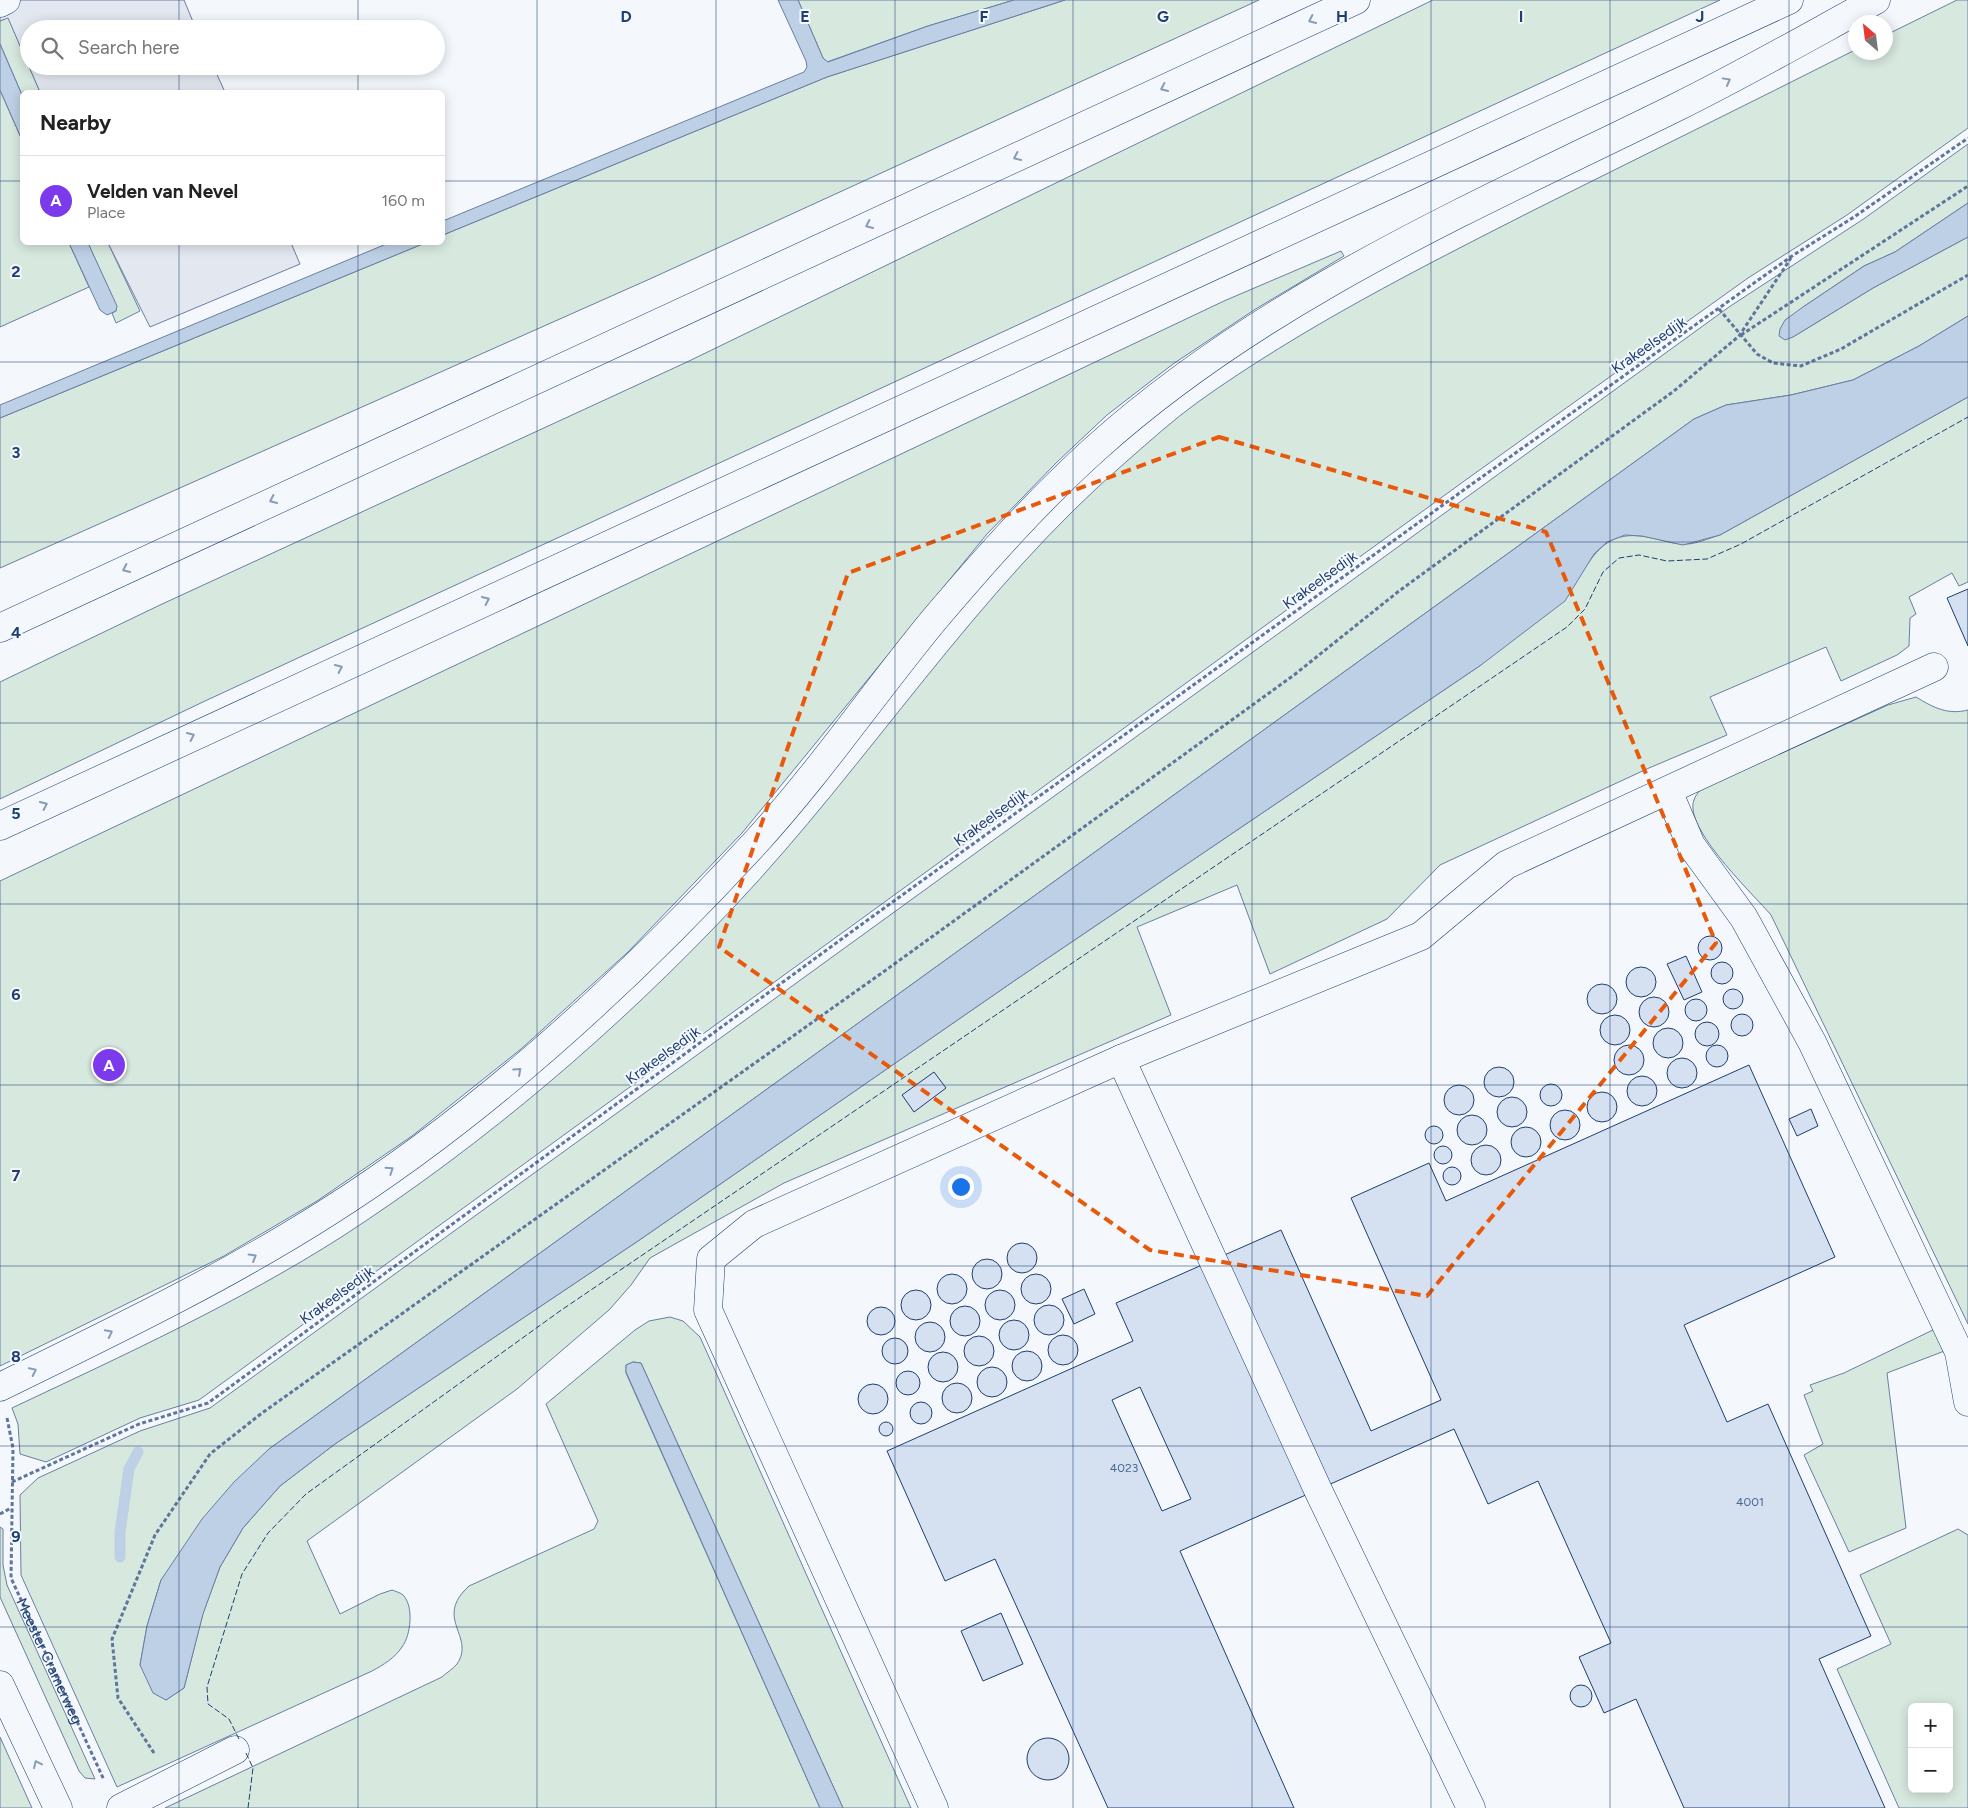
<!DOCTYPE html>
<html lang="en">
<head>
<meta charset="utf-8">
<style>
  :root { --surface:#fff; --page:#f6f6f6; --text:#222; --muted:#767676; --line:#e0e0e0; --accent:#7c3aed }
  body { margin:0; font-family:Figtree,sans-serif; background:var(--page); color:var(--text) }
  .controls { position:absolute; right:15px; bottom:15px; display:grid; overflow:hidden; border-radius:8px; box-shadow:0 2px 12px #0003 }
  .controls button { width:45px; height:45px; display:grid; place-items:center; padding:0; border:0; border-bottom:1px solid var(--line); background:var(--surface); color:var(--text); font:25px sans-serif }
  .compass { position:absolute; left:1848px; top:15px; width:45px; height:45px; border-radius:50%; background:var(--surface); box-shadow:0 2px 12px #0003; rotate:332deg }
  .you { position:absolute; left:960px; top:1186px; width:18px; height:18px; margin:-12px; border:4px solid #fff; border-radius:50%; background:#1a73e8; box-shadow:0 0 0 8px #1a73e833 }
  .badge { display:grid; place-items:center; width:32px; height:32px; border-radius:50%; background:var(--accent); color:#fff; font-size:16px; font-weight:700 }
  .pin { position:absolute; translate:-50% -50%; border:2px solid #fff; box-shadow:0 1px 5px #0006 }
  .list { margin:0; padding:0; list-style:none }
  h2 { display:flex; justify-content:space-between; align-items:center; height:65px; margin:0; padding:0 20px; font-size:21px }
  h2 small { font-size:16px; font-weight:400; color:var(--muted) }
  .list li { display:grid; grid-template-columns:32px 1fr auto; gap:15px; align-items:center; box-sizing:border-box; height:90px; padding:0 20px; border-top:1px solid var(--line) }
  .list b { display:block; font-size:19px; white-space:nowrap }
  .list p { margin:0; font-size:16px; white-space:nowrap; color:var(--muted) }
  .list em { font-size:16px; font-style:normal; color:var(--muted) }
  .icon { flex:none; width:28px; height:28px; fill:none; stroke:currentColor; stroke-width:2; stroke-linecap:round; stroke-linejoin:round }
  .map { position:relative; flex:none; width:1968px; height:1808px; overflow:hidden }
  .search { position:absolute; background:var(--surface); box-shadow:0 2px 12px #0003; left:20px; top:20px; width:425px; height:55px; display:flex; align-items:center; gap:12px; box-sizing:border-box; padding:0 18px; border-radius:28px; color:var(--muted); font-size:19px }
  .panel { position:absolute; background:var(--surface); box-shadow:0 2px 12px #0003; left:20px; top:90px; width:425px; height:155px; border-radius:8px }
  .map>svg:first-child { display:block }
</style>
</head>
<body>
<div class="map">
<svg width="1968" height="1808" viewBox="0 0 1968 1808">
  <rect width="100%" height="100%" fill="#f4f7fb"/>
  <g fill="#d7e8df" stroke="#687fa3" fill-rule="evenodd">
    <path d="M 798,0 L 1014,0 L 928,26 L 827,62 L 823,58 Z"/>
    <path d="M 1065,0 L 1259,0 L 652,278 L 0,568 L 0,418 L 425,243 L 442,242 L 443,235 L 827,77 Z"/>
    <path d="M 1433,0 L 1720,0 L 205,701 L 0,799 L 0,682 L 160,605 L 687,362 Z"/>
    <path d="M 1957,0 L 1968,0 L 1968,128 L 1847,215 L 1748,278 L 1467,479 L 199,1400 L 140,1418 L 46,1462 L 20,1454 L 18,1424 L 12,1408 C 124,1355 238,1303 343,1236 C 486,1143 617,1031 734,907 C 870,763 976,591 1127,461 C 1150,441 1173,420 1198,402 C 1303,327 1418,269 1532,211 C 1640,157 1748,104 1855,50 L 1856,52 L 1886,52 L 1886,35 Z"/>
    <path d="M 8,17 L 40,92 L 22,92 L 22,95 L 0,44 L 0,21 Z"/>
    <path d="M 0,90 L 22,140 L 22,242 L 69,243 L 89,287 L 0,327 Z"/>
    <path d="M 1968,144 L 1968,203 L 1895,252 L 1864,266 L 1803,307 L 1793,337 L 1873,288 L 1968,237 L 1968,316 L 1919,346 L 1853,380 L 1791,395 L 1726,405 L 1694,419 L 269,1449 L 161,1580 L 147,1626 L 140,1665 L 166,1700 L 184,1688 L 203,1613 L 220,1567 L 243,1528 L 280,1486 L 335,1444 L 638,1241 L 1014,981 L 1481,665 L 1583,571 C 1601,542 1617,530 1652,538 C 1662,540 1673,544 1683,544 C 1695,545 1709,538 1720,535 L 1968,397 L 1968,582 L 1959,586 L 1952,573 L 1909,597 L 1916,614 L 1910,618 L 1909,646 L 1897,655 L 1841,681 L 1826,647 L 1710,697 L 1727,735 L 1649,768 L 1440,865 L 1387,919 L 1270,974 L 1237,885 L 1137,927 L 1171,1015 L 784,1183 L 650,1258 L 631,1285 L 609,1310 L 517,1389 L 307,1541 L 340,1614 L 380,1594 L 392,1590 C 395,1591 401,1593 403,1595 C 414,1606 411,1635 402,1647 C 395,1658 383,1665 372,1671 L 117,1787 L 21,1575 L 20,1495 L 38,1478 L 140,1431 L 210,1408 L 1729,307 L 1865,218 Z"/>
    <path d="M 88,243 L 108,243 L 140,311 L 116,323 L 112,313 L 116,311 L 116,306 Z"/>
    <path d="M 1341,251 L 1344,256 L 1254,310 L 1173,364 L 1107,415 L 1056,463 L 987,534 L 742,833 L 628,952 L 521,1049 L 412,1136 L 317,1201 L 224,1256 L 0,1366 L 0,881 L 1224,301 Z"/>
    <path d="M 1916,697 C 1934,708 1948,715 1968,710 L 1968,1324 L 1771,915 C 1754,895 1683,828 1694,800 C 1695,796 1698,793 1700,790 L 1888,705 Z"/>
    <path d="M 670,1317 L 683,1321 L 700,1337 L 911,1808 L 843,1808 L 641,1363 L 633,1362 L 626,1365 L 626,1373 L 820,1808 L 165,1808 L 442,1677 C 446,1673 453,1669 457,1664 C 476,1636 433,1619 469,1586 L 594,1529 L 598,1521 L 546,1404 L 635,1330 L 649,1321 Z"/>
    <path d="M 1937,1328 L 1947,1350 L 1887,1373 L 1906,1528 L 1849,1552 L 1804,1455 L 1823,1444 L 1804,1395 L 1813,1391 L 1810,1385 L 1844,1373 Z"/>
    <path d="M 0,1527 L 3,1529 L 3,1565 L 7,1585 L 95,1779 L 85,1778 L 79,1771 L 0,1597 Z"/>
    <path d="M 1958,1529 L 1968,1535 L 1968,1808 L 1899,1808 L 1837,1669 L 1891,1644 L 1860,1575 ZM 1912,1707 L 1949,1707 L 1949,1789 L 1912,1789 Z"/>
    <path d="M 0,1737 L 32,1808 L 0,1808 Z"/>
  </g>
  <g fill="#e3e8f0" stroke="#687fa3">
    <path d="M 0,0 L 184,0 L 196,29 L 29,29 L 29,66 L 213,66 L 225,92 L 40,92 L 8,18 L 0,21 Z"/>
    <path d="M 108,243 L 291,243 L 300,264 L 150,327 Z"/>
  </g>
  <g fill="#bed0e5" stroke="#687fa3">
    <path d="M 778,0 L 798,0 L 823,58 L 828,62 L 928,26 L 1014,0 L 1065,0 L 827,77 L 443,235 L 443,221 L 804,72 L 807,67 L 806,61 Z"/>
    <path d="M 0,44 L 22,95 L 22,140 L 0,90 Z"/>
    <path d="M 1968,203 L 1968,237 L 1873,288 L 1793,337 L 1785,340 L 1779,336 L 1780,329 L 1785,320 L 1803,307 L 1864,266 L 1895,252 Z"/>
    <path d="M 391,242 L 425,243 L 0,418 L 0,405 Z"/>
    <path d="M 69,243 L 88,243 L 117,306 L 116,311 L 107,315 L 100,310 Z"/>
    <path d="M 1968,316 L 1968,397 L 1720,535 L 1683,545 L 1642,536 L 1625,535 L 1607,542 L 1594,554 L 1565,601 L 1481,665 L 1014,981 L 638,1241 L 335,1444 L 280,1486 L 243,1528 L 220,1567 L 203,1614 L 184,1688 L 166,1700 L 153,1693 L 140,1665 L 147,1626 L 161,1580 L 202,1519 L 234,1482 L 269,1449 L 1694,419 L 1726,405 L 1791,395 L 1853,380 L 1919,346 Z"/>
    <path d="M 633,1362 L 641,1363 L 843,1808 L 820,1808 L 626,1372 L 626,1365 Z"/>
  </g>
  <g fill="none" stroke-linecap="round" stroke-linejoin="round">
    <path stroke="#bed0e5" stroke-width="11" d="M 120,1557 L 120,1532 L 129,1469 L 138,1452"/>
  </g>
  <g fill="#d5e0f0" stroke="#1d3f73" fill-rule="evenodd">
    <path d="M 1968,589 L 1968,646 L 1947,598 Z"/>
    <circle cx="1710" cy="948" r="12"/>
    <path d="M 1686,956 L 1702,992 L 1684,1000 L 1667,964 Z"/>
    <circle cx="1722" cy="973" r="11"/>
    <circle cx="1641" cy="982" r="15"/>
    <circle cx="1602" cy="999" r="15"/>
    <circle cx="1733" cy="999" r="10"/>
    <circle cx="1654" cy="1012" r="15"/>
    <circle cx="1696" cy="1010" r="11"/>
    <circle cx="1742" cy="1025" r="11"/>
    <circle cx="1615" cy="1030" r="15"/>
    <circle cx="1707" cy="1034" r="12"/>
    <circle cx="1668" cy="1043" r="15"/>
    <circle cx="1717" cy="1056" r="11"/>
    <circle cx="1629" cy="1060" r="15"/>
    <circle cx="1682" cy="1073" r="15"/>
    <path d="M 1749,1065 L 1835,1257 L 1684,1325 L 1727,1422 L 1768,1404 L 1871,1636 L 1819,1659 L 1885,1808 L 1684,1808 L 1636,1699 L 1604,1713 L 1579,1657 L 1611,1643 L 1538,1481 L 1488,1504 L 1454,1429 L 1180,1551 L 1294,1808 L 1108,1808 L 995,1559 L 945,1581 L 887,1451 L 1133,1341 L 1116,1303 L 1281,1230 L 1371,1431 L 1441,1400 L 1351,1198 L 1429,1163 L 1446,1201 ZM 1140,1387 L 1191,1499 L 1162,1511 L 1112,1400 Z"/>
    <circle cx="1499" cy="1082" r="15"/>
    <path d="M 934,1072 L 946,1088 L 914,1112 L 902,1095 Z"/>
    <circle cx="1642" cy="1091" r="15"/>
    <circle cx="1551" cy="1095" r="11"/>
    <circle cx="1459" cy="1100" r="15"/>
    <circle cx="1602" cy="1107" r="15"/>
    <circle cx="1512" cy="1112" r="15"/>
    <path d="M 1811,1109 L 1818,1126 L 1797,1136 L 1789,1119 Z"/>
    <circle cx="1565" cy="1125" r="15"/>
    <circle cx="1472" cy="1130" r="15"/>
    <circle cx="1434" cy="1135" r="9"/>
    <circle cx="1526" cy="1142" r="15"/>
    <circle cx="1486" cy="1160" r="15"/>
    <circle cx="1443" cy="1155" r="9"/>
    <circle cx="1452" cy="1176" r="9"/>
    <circle cx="1022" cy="1258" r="15"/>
    <circle cx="987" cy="1274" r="15"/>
    <circle cx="952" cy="1289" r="15"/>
    <circle cx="1036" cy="1289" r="15"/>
    <path d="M 1084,1289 L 1095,1314 L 1074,1324 L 1062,1299 Z"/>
    <circle cx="1000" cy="1305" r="15"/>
    <circle cx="916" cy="1305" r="15"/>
    <circle cx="1049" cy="1320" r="15"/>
    <circle cx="965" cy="1321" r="15"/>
    <circle cx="881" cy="1321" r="14"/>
    <circle cx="1014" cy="1335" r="15"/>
    <circle cx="930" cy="1337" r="15"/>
    <circle cx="1063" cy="1350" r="15"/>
    <circle cx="979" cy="1351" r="15"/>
    <circle cx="895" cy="1351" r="13"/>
    <circle cx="1027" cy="1366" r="15"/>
    <circle cx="943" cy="1367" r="15"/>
    <circle cx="992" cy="1382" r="15"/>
    <circle cx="908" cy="1383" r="12"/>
    <circle cx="957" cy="1398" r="15"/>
    <circle cx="873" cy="1399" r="15"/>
    <circle cx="921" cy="1413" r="11"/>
    <circle cx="886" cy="1429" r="7"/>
    <path d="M 1001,1613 L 1023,1664 L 983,1681 L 961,1631 Z"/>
    <circle cx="1581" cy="1696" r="11"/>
    <circle cx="1048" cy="1759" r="21"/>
  </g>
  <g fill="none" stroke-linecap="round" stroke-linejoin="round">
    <defs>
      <g id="minor">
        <path d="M 0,3 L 6,0"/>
        <path d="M 1668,791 L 1691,845 L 1744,918 L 1812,1042 L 1959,1352 L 1968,1402"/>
        <path d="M 1121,1059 L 1318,1490 L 1471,1808"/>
        <path d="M 121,1808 L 235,1750"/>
        <path d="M 934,1808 L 708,1310 L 711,1259 L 754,1224 L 1121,1059 L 1421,936 L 1506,865 L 1934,667"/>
      </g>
      <path id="major" d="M 0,1685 L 58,1808"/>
      <g id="highway">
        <path d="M 0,628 L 1356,0"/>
        <path d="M 0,826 L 1789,0"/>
        <path d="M 0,1387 C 110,1333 221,1280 325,1214 C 485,1113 627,982 755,843 C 819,773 873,694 933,621 C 984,561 1037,501 1096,448 C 1265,296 1476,206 1677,107 C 1744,74 1810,36 1876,0"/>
      </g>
    </defs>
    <use href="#minor" stroke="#1d3f73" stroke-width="29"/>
    <use href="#major" stroke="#1d3f73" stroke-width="29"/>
    <use href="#highway" stroke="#1d3f73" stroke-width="29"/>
    <g stroke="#5e769c" stroke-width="3" stroke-dasharray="4 2.5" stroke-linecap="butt">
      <path d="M 1719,309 L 1757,354 L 1773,363 L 1801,366 L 1841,349 L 1968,275"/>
      <path d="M 1741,335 L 1968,186"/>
      <path id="s1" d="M 7,1418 L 13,1448 L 11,1578 L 104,1780"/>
      <path d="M 12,1482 L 139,1424 L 208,1403 L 869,919 L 1472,484 L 1792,256 L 1854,217 L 1968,138"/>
      <path d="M 0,1514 L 11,1508"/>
      <path d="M 154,1753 L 118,1698 L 112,1639 L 155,1535 L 210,1454 L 262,1413 L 886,970 L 1294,675 L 1399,591 L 1674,391 L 1739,336 L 1791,258"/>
    </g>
    <use href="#minor" stroke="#f4f7fb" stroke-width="28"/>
    <use href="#major" stroke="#f4f7fb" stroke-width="28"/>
    <use href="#highway" stroke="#f4f7fb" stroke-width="28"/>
    <g stroke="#1d3f73" stroke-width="1" stroke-dasharray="6 2.5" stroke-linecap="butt">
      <path d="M 239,1739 L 229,1719 L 208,1704 L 207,1687 L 242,1574 L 268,1533 L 306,1494 L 560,1311 L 1567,627 L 1585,609 L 1603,572 L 1619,558 L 1639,555 L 1667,561 L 1707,559 L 1741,544 L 1968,417"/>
      <path d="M 246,1753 L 253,1768 L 248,1808"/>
    </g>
  </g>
  <defs><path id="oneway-chevron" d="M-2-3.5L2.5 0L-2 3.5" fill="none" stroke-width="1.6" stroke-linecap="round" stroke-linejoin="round" transform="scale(1.25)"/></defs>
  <g stroke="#889bb7">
    <use href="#oneway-chevron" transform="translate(1312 20) rotate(155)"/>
    <use href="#oneway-chevron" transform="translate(1727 81) rotate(-29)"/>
    <use href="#oneway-chevron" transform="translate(1164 88) rotate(155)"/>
    <use href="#oneway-chevron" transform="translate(1017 157) rotate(155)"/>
    <use href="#oneway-chevron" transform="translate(869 225) rotate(155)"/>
    <use href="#oneway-chevron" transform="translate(273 500) rotate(155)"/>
    <use href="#oneway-chevron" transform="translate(126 569) rotate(155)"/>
    <use href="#oneway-chevron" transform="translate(486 600) rotate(-25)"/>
    <use href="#oneway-chevron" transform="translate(339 668) rotate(-25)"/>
    <use href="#oneway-chevron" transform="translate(191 736) rotate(-25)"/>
    <use href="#oneway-chevron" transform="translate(44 805) rotate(-25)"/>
    <use href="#oneway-chevron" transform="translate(518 1071) rotate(-42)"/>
    <use href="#oneway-chevron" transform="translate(390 1170) rotate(-34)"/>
    <use href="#oneway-chevron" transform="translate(253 1257) rotate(-31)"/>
    <use href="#oneway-chevron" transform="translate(109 1333) rotate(-27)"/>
    <use href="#oneway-chevron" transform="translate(33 1371) rotate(-26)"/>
    <use href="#oneway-chevron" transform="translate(37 1764) rotate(-115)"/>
  </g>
  <path fill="none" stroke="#e8590c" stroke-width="4" stroke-dasharray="10 6" stroke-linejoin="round" d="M 1219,437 L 1546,532 L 1716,943 L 1427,1296 L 1150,1250 L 719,947 L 848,573 Z"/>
  <path fill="none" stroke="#1d3f73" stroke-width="1" stroke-opacity="0.55" d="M 179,0 L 179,29M 358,0 L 358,29M 537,0 L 537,1808M 716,0 L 716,1808M 895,0 L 895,1808M 1073,0 L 1073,1808M 1252,0 L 1252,1808M 1431,0 L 1431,1808M 1610,0 L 1610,1808M 1789,0 L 1789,1808M 179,66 L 179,92M 358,66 L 358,92M 0,181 L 22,181M 442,181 L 1968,181M 179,242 L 179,1808M 358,242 L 358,1808M 0,362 L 1968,362M 0,542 L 1968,542M 0,723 L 1968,723M 0,904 L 1968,904M 0,1085 L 1968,1085M 0,1266 L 1968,1266M 0,1446 L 1968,1446M 0,1627 L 1968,1627"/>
  <g text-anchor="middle" stroke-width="4" stroke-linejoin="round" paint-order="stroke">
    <g font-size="12" fill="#4b6792">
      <text x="1124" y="1472">4023</text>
      <text x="1750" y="1506">4001</text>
    </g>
    <g font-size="15" fill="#1d3f73" stroke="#f4f7fb">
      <text transform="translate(1649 345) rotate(-35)" y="5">Krakeelsedijk</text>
      <text transform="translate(1320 580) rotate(-36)" y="5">Krakeelsedijk</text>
      <text transform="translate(991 817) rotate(-36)" y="5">Krakeelsedijk</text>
      <text transform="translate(663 1055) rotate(-36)" y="5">Krakeelsedijk</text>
      <text transform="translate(337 1295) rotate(-36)" y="5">Krakeelsedijk</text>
      <text dy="5" stroke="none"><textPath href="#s1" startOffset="252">Meester Cramerweg</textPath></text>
    </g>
  </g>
  <g font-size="16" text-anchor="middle" font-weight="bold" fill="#1d3f73" stroke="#f4f7fb" stroke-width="4" stroke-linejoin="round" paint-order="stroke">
    <text x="626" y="22">D</text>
    <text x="805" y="22">E</text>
    <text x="984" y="22">F</text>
    <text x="1163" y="22">G</text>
    <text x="1342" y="22">H</text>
    <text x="1521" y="22">I</text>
    <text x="1700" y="22">J</text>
    <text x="16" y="277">2</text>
    <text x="16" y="458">3</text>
    <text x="16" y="638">4</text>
    <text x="16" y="819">5</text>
    <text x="16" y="1000">6</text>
    <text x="16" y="1181">7</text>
    <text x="16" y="1362">8</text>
    <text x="16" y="1542">9</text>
  </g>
</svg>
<div class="controls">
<button>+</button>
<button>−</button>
</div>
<svg class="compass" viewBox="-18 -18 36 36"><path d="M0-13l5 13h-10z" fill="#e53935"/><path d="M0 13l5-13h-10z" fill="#767676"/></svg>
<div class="you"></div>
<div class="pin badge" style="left:109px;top:1065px">A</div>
<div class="search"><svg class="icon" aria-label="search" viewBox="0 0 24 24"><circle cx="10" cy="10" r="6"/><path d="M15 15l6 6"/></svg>Search here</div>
<section class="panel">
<h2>Nearby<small></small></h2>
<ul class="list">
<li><span class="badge">A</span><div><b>Velden van Nevel</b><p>Place</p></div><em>160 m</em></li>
</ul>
</section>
</div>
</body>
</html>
